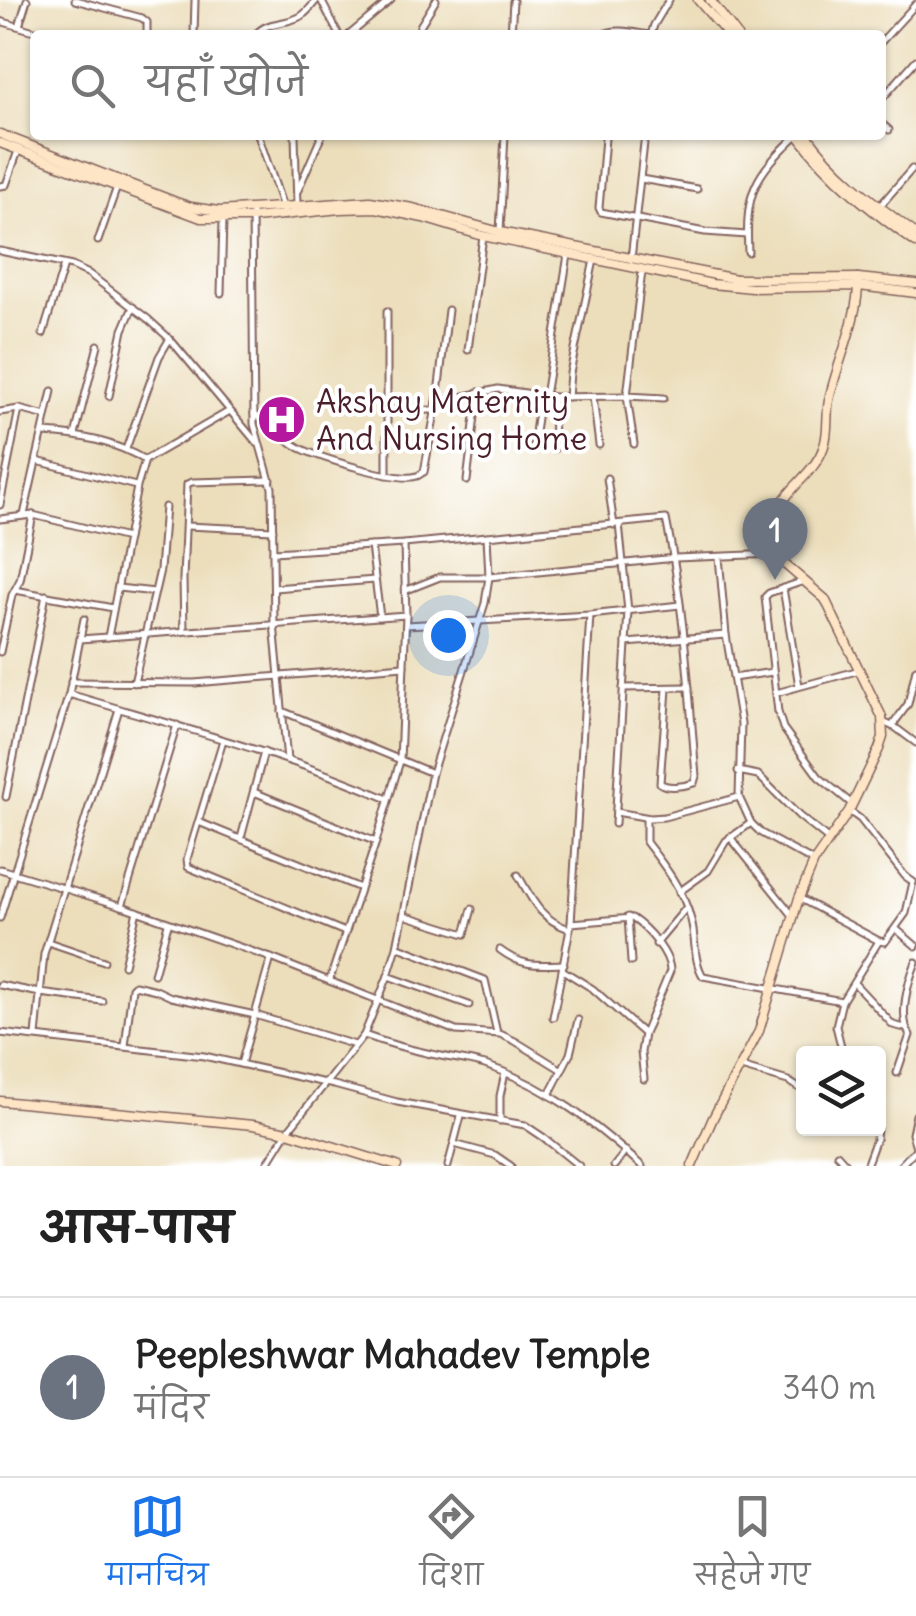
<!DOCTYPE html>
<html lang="hi">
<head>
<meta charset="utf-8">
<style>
  :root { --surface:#fff; --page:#f6f6f6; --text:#222; --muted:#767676; --line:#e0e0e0; --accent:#1a73e8 }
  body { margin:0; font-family:Delius,"Playpen Sans Deva",sans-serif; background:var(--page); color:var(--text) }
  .controls { position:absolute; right:30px; bottom:30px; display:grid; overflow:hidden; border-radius:10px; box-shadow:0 2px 8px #0004 }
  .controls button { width:90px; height:90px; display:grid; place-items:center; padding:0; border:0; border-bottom:2px solid var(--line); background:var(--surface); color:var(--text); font:50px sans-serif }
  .you { position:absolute; left:448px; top:635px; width:35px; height:35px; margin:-25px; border:8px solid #fff; border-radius:50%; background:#1a73e8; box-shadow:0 0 0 15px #1a73e833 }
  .badge { display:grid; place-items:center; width:65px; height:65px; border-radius:50%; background:var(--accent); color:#fff; font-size:32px; font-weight:700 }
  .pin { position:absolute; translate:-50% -82px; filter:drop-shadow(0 2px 5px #0008) }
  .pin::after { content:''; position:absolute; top:52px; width:35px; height:30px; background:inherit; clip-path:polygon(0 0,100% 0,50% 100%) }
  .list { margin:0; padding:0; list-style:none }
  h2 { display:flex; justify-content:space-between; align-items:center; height:130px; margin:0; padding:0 40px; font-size:42px }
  h2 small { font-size:32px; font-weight:400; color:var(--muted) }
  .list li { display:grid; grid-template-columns:65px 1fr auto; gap:30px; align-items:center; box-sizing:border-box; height:180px; padding:0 40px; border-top:2px solid var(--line) }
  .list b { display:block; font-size:38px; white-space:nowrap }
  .list p { margin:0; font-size:32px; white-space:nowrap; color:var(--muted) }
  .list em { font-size:32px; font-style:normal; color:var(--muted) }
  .icon { flex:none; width:55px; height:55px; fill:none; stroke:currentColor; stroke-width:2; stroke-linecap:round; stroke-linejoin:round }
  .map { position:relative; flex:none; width:916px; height:1166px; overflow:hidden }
  .search { position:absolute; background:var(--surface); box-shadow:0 2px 8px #0004; left:30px; right:30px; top:30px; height:110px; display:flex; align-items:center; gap:25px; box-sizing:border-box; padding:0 35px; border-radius:10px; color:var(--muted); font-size:38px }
  .sheet { height:310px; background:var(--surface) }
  nav { display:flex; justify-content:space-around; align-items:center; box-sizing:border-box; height:140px; border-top:2px solid var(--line); background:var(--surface); font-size:28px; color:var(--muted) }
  nav a { display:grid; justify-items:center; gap:5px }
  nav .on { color:var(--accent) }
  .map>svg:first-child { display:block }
</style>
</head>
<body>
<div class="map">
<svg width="916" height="1166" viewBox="0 0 916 1166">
  <rect width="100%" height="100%" fill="#fff"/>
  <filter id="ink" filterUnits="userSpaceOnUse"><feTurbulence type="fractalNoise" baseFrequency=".01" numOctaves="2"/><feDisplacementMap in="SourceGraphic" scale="20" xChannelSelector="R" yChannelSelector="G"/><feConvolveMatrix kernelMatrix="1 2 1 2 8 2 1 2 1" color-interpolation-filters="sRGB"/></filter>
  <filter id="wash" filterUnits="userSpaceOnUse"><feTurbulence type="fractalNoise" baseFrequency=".0048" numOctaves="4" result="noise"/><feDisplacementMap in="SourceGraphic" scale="40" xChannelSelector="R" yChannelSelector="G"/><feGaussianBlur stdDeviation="2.25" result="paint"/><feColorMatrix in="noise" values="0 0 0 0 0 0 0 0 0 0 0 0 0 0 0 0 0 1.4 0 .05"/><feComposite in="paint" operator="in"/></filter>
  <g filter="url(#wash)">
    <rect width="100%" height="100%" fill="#ecdebb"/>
  </g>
  <g filter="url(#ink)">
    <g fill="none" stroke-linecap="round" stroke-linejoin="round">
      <defs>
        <g id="street">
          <path d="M 75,0 L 142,18 L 147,22 L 147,35"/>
          <path d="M 321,0 L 339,35"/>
          <path d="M 0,21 L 48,35"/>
          <path d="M 19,26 L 27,0"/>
          <path d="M 194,35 L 195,0"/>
          <path d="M 255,35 C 267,21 281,25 297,18 C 306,15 310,7 317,0"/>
          <path d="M 349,35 L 391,0"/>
          <path d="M 419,35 L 420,26 L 436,0"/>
          <path d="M 511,35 L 513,1"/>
          <path d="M 602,35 C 615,27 635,33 649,35"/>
          <path d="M 651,35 L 654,25 L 669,0"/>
          <path d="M 881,42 L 916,4"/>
          <path d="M 881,100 L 916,60"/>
          <path d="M 881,123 L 889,130"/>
          <path d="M 258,135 L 283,207 L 284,216"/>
          <path d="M 295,135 L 297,207"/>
          <path d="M 605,138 L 599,208 L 601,212 L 705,232 L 747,235"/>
          <path d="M 641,179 L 697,189"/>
          <path d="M 0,186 L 6,185 L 18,151"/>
          <path d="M 298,190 L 322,135"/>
          <path d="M 879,207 L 912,169"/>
          <path d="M 252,209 L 254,424 L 272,488 L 274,624 L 287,760"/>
          <path d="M 500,232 L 505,135"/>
          <path d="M 98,241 L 117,187"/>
          <path d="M 0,251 L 72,266 L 89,274 L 148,319 L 170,339 L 257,443"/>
          <path d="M 748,252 C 745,192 754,176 797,135"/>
          <path d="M 631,259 L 644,143"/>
          <path d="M 221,293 L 223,220"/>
          <path d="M 387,311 L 387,475"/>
          <path d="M 43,334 L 64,265"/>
          <path d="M 468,350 L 483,236"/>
          <path d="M 109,396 L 123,330 L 133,307"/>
          <path d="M 545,396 L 568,255"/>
          <path d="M 553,397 L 554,449"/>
          <path d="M 568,397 L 570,373 L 594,260"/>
          <path d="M 593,397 L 599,445"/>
          <path d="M 437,402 L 498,389 L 553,397 L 627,396 L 664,398"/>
          <path d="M 387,411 L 434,410"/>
          <path d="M 0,412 L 19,409 L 46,416"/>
          <path d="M 254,414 C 269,425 284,439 300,448 C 318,457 399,483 417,476 C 420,475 421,473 424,472 L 437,402 L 448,310"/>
          <path d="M 43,433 C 80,435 113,441 145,460"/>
          <path d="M 75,435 L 98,345"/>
          <path d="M 634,444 L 627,396 L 642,271"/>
          <path d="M 126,449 L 159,357 L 169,340"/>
          <path d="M 533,449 L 540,394"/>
          <path d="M 37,461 L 136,486"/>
          <path d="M 607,478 L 614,525"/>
          <path d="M 467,481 L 478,392"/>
          <path d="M 0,505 L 19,409"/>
          <path d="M 24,515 L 52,391"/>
          <path d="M 0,519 L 33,515 L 127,538"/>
          <path d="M 186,526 L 273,530"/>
          <path d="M 371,546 L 380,617"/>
          <path d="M 273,552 L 404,544 L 666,519 C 684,604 689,691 696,776 L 694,783 C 685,786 667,789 660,783 L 667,689"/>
          <path d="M 719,557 L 726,635 L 741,724 L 739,797 L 751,823 L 761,833 L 814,862"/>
          <path d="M 804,581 L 769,593 L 765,597 L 778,712 L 783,728 L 819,777 L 852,804"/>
          <path d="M 118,588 L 155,592"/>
          <path d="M 274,588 L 375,580"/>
          <path d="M 783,588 L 799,686"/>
          <path d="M 15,590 L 113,608"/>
          <path d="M 407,590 L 440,577 L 489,577 L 675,558 L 776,554"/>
          <path d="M 406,625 L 590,615 L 680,605"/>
          <path d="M 184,631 L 183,579 L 187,484 L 192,482 L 271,480"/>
          <path d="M 108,637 L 137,487 L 145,460 L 228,412"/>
          <path d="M 80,639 L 406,615"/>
          <path d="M 626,643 L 726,635"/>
          <path d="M 0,652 L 12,595 L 20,580 L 33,515"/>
          <path d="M 733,678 L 773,672"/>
          <path d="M 71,682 L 194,683 L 404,666"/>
          <path d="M 134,683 L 160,570 L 165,507"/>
          <path d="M 623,688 L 689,687"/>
          <path d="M 776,693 L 860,670"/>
          <path d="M 69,694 C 176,726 285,754 388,799"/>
          <path d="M 282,711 L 432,773"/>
          <path d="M 883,722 L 896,728 L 916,743"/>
          <path d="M 892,726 L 908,704 L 916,669"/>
          <path d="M 223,740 L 187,859 L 188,867 L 345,932"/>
          <path d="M 738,771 L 758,775 L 799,816 L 829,840"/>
          <path d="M 254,792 L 376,842"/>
          <path d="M 6,797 L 46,595"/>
          <path d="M 849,811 L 860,819 L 905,876 L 913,882"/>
          <path d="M 616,812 L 650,818 L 664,817 L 739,797"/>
          <path d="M 646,818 L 646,842 C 664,865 684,891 691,920 C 696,938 693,960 703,976 L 842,1001"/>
          <path d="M 201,823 L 360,888"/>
          <path d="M 615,824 L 628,611 L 619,524"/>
          <path d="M 730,837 L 794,917"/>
          <path d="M 241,838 L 264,752"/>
          <path d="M 0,869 L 122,906 L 271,958 L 456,1031 L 500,1034 L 515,1041 L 562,1070"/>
          <path d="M 518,875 C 533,901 539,918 569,929"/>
          <path d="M 679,892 L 708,871 L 726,841 L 751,823"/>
          <path d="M 799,898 L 879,941 L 885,942 L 906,913 L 913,882"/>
          <path d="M 122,906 L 177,725"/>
          <path d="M 404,915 L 465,934 L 472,909"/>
          <path d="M 628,917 L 631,962"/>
          <path d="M 0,918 L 69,694 L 84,619"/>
          <path d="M 571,923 L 632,918 C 647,928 670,953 670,971 L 644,1034 L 641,1052 L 644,1079"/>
          <path d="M 896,929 L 916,946"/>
          <path d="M 48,942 L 104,961"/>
          <path d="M 656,944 L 686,908"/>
          <path d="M 399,947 L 485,980 L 497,1033"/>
          <path d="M 500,950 C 523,967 536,965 564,964"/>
          <path d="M 124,965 L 137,911"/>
          <path d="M 564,971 L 593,989 L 644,1034"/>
          <path d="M 154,974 L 168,924"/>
          <path d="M 388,976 L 469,1005"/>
          <path d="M 330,979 L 376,842 L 400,761 L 406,615 L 404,544"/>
          <path d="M 854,983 L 893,1025 L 905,1028"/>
          <path d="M 0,985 L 40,993 L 102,1001"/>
          <path d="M 553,1017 L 571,923 L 590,615"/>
          <path d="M 0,1033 L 204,1056 L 334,1085 L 397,1102 L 525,1125 L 543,1137 L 579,1166"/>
          <path d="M 364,1035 C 386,1043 408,1049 431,1054 C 449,1058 468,1060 485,1065 C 546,1085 595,1124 642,1166"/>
          <path d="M 36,1036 L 44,954 L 119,709"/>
          <path d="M 125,1046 L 132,988 L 135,985 L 156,990 L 171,997 L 255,1015 L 355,1045"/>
          <path d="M 843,1054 L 836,1026 L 842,1001 L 879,941"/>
          <path d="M 241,1064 L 271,958"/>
          <path d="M 741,1067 L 788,1081 L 804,1091"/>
          <path d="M 897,1073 L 910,1035 C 898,1017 908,982 916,962"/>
          <path d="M 549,1095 L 570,1054 L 578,1020"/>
          <path d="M 916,1115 L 912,1134 L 916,1147"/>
          <path d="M 500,1121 L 500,1096 L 505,1073"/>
          <path d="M 454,1144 L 495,1155 L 511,1166"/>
          <path d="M 837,1154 L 848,1166"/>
          <path d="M 266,1166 L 287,1132 L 364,1035 L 388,976 L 397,947 L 432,773 L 485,603 L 489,577 L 487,536"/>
          <path d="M 448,1166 L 461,1116"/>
          <path d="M 614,1166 L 626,1151"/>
          <path d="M 866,1166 L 876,1139 L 877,1128"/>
          <path d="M 900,1166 L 916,1149"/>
        </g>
        <g id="secondary">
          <path d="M 698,0 L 728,35"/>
          <path d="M 710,0 L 737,35"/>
          <path d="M 0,134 L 176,202 L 191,207 L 219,211 L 370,201 L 413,208 L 500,232 L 736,279 L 858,278 L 916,284"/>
          <path d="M 798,135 C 830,179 872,211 916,243"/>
          <path d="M 807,135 C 835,175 877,205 916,234"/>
          <path d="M 0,143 L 201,218 L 254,218 L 340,209 L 376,208 L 423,218 L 483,236 L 712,284 L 752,288 L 859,286 L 916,293"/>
          <path d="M 0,1101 L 253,1125 L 287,1132 L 397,1166"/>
          <path d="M 692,1166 L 713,1118 L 759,1031 L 799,898 L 814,862 L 849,811 L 879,749 L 883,737 L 882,717 L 825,599 L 781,561 C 774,552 773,543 773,531 C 776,490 813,480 824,446 C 829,432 826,415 829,400 C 837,363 860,315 858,278"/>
        </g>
      </defs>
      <use href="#street" stroke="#83625d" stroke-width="9"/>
      <use href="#secondary" stroke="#83625d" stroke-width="11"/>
      <use href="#street" stroke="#fff" stroke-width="5"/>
      <use href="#secondary" stroke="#fde5c5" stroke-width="8"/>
    </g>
  </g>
  <defs>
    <symbol id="hospital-disc" viewBox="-11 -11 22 22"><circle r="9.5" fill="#b5179e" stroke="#fff"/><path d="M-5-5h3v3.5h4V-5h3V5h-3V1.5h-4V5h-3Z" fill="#fff"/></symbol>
  </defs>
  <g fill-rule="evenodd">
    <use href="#hospital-disc" x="254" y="392" width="55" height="55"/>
  </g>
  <g text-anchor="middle" stroke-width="8" stroke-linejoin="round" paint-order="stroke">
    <g font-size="32" fill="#4a1f2b" stroke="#fff" text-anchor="start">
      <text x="316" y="413">Akshay Maternity<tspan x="316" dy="37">And Nursing Home</tspan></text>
    </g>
  </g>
</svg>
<div class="controls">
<button><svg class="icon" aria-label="layers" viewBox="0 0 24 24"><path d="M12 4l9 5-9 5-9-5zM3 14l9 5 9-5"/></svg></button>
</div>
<div class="you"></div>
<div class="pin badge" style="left:775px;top:580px;background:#6b7280">1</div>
<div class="search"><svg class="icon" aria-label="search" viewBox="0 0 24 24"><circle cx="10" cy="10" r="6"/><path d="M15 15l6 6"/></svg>यहाँ खोजें</div>
</div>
<section class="sheet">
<h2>आस-पास<small></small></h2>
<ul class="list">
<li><span class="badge" style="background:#6b7280">1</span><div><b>Peepleshwar Mahadev Temple</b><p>मंदिर</p></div><em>340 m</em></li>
</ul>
</section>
<nav>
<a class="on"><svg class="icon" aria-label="map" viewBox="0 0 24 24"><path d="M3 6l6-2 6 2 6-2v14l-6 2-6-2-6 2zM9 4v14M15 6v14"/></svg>मानचित्र</a>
<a><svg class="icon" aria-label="directions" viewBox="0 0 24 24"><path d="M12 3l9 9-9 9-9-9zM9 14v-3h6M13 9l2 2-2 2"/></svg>दिशा</a>
<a><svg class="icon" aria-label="saved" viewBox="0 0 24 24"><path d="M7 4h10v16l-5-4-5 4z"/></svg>सहेजे गए</a>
</nav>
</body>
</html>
